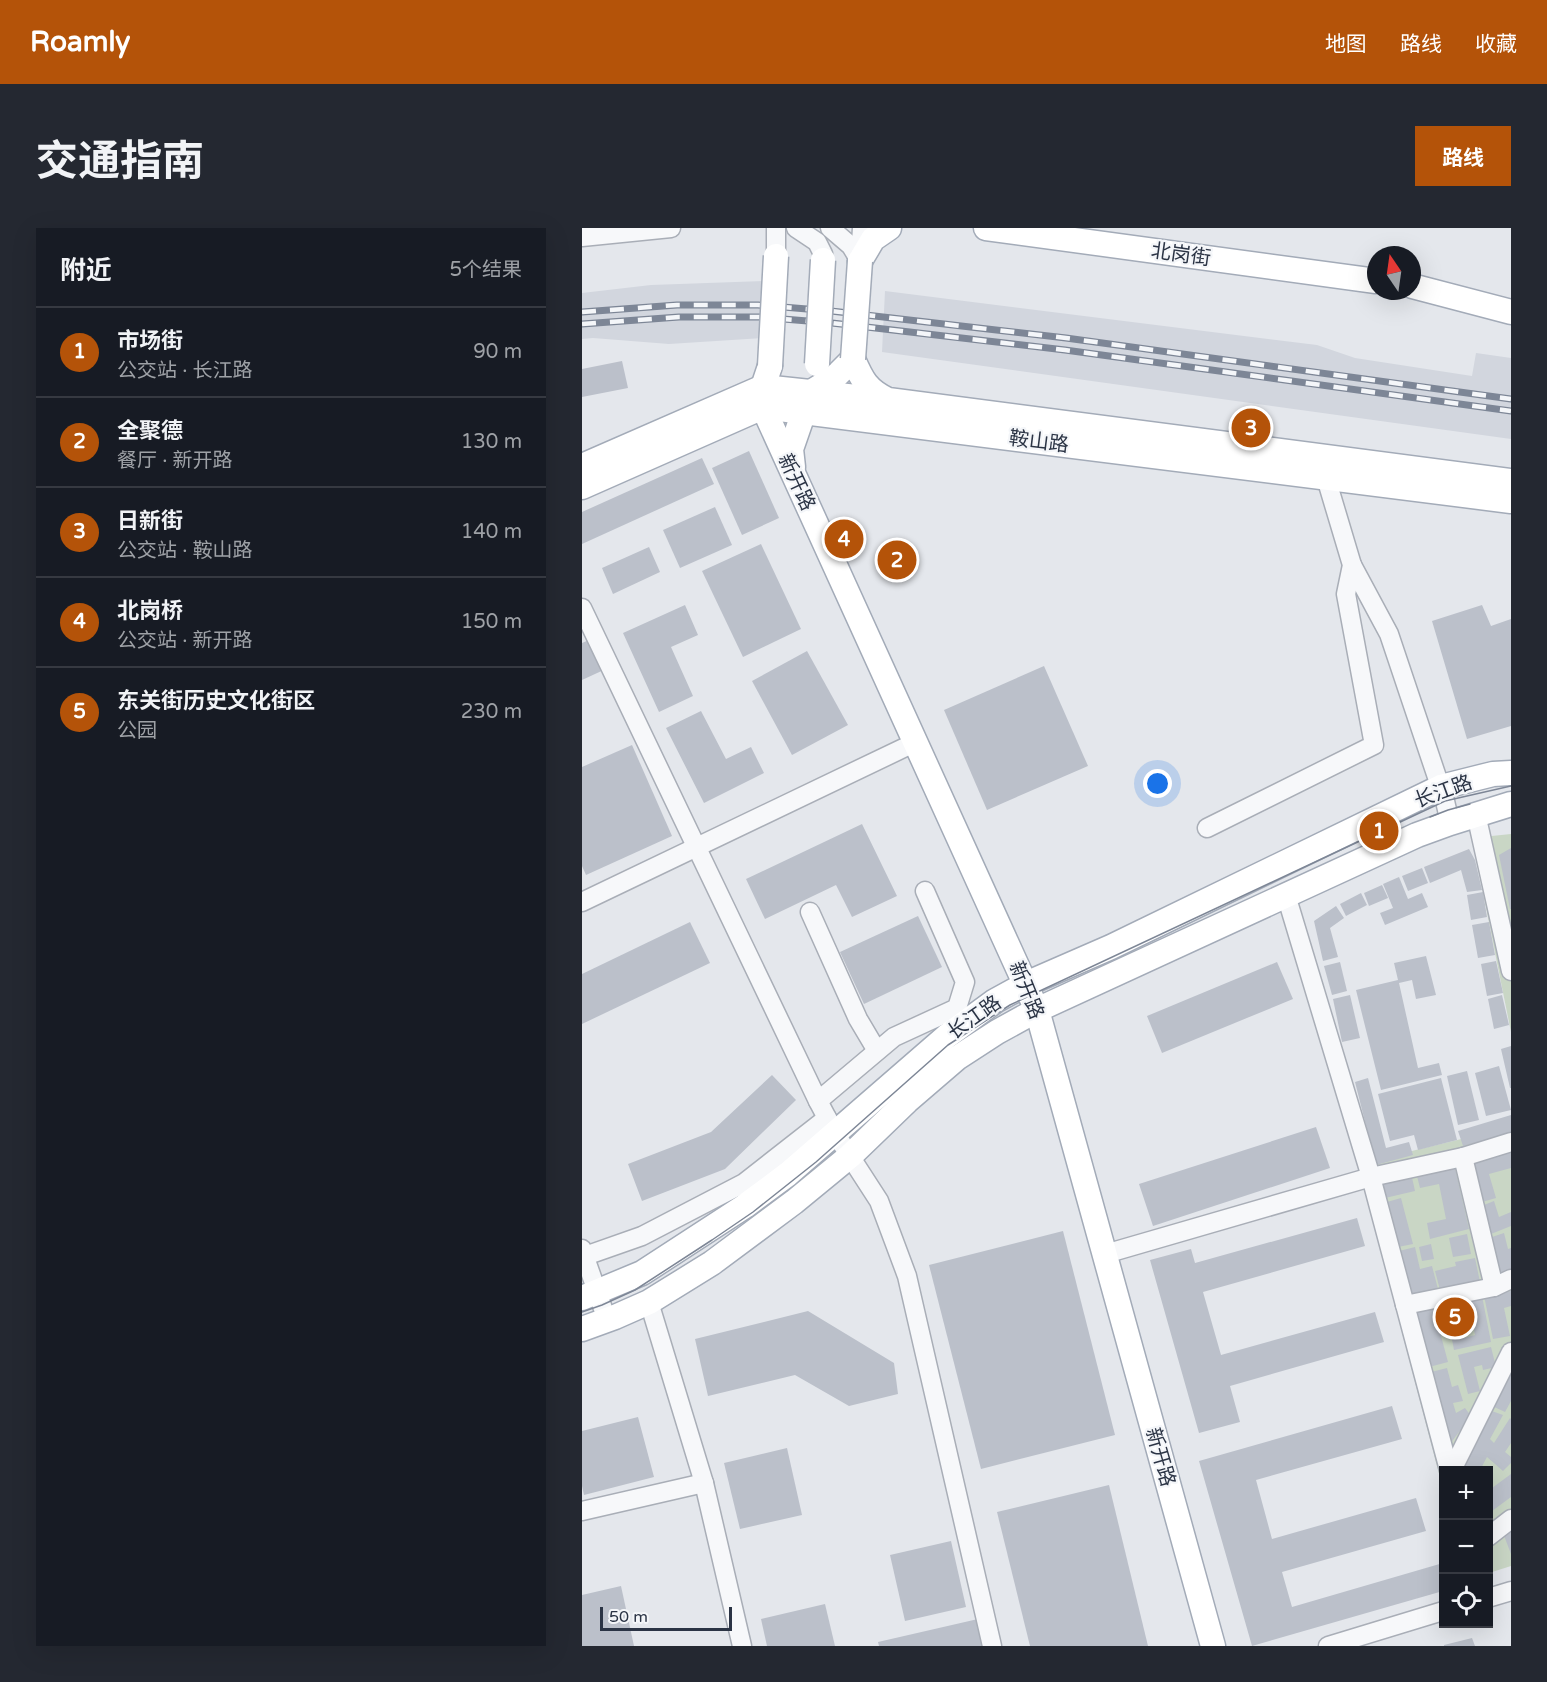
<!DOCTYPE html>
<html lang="zh">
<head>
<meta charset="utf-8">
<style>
  :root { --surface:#171b24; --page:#242831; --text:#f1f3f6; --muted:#9ea1a6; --line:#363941; --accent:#b45309 }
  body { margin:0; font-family:"Varela Round","Noto Sans SC",sans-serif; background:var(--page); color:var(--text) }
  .controls { position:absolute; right:18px; bottom:18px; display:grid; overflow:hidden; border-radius:0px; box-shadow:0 6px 24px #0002 }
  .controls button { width:54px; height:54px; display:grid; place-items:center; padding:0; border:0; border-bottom:2px solid var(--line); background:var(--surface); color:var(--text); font:30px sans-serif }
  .compass { position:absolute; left:785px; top:18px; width:54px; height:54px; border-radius:50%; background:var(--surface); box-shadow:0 6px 24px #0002; rotate:347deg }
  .scale { position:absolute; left:18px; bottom:15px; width:132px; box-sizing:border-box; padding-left:6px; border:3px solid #2b3445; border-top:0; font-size:16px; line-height:21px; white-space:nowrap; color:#2b3445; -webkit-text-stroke:4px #f4f6f9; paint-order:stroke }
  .you { position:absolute; left:576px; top:556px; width:21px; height:21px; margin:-15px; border:4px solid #fff; border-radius:50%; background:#1a73e8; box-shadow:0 0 0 9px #1a73e833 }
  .badge { display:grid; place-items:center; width:39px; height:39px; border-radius:50%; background:var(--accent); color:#fff; font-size:20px; font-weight:700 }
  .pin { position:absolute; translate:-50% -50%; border:3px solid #fff; box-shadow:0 2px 6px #0006 }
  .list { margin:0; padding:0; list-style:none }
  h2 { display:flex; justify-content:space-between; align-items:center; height:78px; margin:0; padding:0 24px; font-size:26px }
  h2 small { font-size:20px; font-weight:400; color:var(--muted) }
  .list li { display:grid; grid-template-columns:39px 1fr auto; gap:18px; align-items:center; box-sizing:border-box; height:90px; padding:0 24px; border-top:2px solid var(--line) }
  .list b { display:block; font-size:22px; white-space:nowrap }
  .list p { margin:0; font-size:20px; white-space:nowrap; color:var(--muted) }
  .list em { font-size:20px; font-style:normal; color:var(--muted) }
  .icon { flex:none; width:33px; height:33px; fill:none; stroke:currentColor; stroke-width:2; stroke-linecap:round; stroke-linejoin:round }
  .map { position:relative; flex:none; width:929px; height:1418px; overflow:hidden; border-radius:0px }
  header { display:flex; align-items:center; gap:36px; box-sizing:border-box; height:84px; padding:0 30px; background:var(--accent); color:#fff }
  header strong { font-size:28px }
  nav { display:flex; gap:33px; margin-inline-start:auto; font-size:21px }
  .intro { display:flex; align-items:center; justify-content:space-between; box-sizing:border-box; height:144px; padding:0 36px }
  h1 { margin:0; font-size:42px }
  .button { padding:15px 27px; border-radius:0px; background:var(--accent); color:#fff; font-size:21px; font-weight:700 }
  main { display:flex; gap:36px; padding:0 36px }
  aside { flex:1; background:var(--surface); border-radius:0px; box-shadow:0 6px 24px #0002 }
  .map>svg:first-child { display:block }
</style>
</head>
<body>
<header>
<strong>Roamly</strong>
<nav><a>地图</a><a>路线</a><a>收藏</a></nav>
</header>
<div class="intro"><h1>交通指南</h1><a class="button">路线</a></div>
<main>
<aside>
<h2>附近<small>5个结果</small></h2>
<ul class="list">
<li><span class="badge">1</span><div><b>市场街</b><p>公交站 · 长江路</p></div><em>90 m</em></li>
<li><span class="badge">2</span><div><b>全聚德</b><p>餐厅 · 新开路</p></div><em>130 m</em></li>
<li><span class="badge">3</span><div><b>日新街</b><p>公交站 · 鞍山路</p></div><em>140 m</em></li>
<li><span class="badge">4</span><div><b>北岗桥</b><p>公交站 · 新开路</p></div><em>150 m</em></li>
<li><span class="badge">5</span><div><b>东关街历史文化街区</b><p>公园</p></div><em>230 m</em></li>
</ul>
</aside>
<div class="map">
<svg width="929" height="1418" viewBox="0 0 929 1418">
  <rect width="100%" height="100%" fill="#e4e7ec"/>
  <g fill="#d2d6de">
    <path d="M 183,53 L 181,110 L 87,116 L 11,110 L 0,111 L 0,65 L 69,57 Z"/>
    <path d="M 303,63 L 735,117 L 773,130 L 890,148 L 894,125 L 929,130 L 929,211 L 300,124 Z"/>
  </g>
  <g fill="#c9d6c5">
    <path d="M 929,606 L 929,804 L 890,610 Z"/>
    <path d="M 929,899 L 929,1338 L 907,1345 L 906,1242 L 861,1242 L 861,1261 L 776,936 Z"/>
  </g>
  <g fill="#bbc0ca" fill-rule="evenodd">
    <path d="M 40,133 L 46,160 L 0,169 L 0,141 Z"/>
    <path d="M 167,223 L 197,290 L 160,307 L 130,240 Z"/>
    <path d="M 120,230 L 132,256 L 0,316 L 0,284 Z"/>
    <path d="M 133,279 L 150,317 L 98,340 L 81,302 Z"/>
    <path d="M 179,316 L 219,401 L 161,429 L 120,343 Z"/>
    <path d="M 67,319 L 78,344 L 31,366 L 20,340 Z"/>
    <path d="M 103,377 L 116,407 L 89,419 L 111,468 L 77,484 L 41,405 Z"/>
    <path d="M 900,377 L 909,398 L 929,391 L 929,498 L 885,511 L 850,393 Z"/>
    <path d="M 12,410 L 26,440 L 0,452 L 0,415 Z"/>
    <path d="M 225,423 L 266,497 L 210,527 L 170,453 Z"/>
    <path d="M 462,438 L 506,538 L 405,582 L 362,482 Z"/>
    <path d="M 119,483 L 144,531 L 169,519 L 182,545 L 122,575 L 84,500 Z"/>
    <path d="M 50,517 L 90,608 L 4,647 L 0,638 L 0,539 Z"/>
    <path d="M 280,596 L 315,668 L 270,689 L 254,657 L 183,691 L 164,651 Z"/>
    <path d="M 929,620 L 929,681 L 928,681 L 917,627 Z"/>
    <path d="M 887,621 L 893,632 L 900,662 L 885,664 L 879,642 L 848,655 L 842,639 Z"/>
    <path d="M 840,640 L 846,655 L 826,663 L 820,648 Z"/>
    <path d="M 817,649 L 826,671 L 840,665 L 846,679 L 803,697 L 798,685 L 811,680 L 801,656 Z"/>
    <path d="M 800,657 L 806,670 L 787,678 L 782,665 Z"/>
    <path d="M 901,664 L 905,689 L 889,692 L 885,667 Z"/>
    <path d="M 779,665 L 785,677 L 764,688 L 758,676 Z"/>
    <path d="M 754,678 L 762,690 L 748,700 L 756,729 L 741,733 L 732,693 Z"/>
    <path d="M 336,688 L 360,739 L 282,776 L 258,724 Z"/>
    <path d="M 108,694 L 128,735 L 0,796 L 0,746 Z"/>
    <path d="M 907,694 L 913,727 L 896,730 L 890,697 Z"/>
    <path d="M 844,728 L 854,767 L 834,771 L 830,752 L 817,755 L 836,840 L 857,835 L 860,847 L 799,862 L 774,762 L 816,752 L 812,735 Z"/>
    <path d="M 914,733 L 921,765 L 905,768 L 899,736 Z"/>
    <path d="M 695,734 L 711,771 L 580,825 L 565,788 Z"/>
    <path d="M 758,734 L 765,763 L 750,767 L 742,738 Z"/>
    <path d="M 768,767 L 778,810 L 760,814 L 751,771 Z"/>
    <path d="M 920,767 L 927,797 L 912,801 L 906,771 Z"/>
    <path d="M 929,818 L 929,860 L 928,860 L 919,821 Z"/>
    <path d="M 917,838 L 929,882 L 904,888 L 893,845 Z"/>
    <path d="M 885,843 L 897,892 L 876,897 L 865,848 Z"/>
    <path d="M 190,847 L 214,872 L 143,941 L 60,973 L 46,936 L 129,904 Z"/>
    <path d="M 786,850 L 804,920 L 827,914 L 831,927 L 794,937 L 773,854 Z"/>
    <path d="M 859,850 L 875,912 L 836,922 L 832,907 L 808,913 L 796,866 Z"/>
    <path d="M 929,887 L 929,905 L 881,918 L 876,903 Z"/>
    <path d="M 734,899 L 748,940 L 571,998 L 557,956 Z"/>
    <path d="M 929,920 L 929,940 L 907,946 L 914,970 L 900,974 L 888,932 Z"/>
    <path d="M 872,936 L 887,1001 L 848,1011 L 845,995 L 864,991 L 857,956 L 838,960 L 834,944 Z"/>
    <path d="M 829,945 L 833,963 L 803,970 L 799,952 Z"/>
    <path d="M 819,970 L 831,1016 L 816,1019 L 805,974 Z"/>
    <path d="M 912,973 L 917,989 L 929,984 L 929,998 L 909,1006 L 902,977 Z"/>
    <path d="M 775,990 L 783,1018 L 621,1064 L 639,1127 L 793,1084 L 802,1114 L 648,1158 L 658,1194 L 617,1205 L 568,1032 L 609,1021 L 613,1035 Z"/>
    <path d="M 481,1003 L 533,1207 L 399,1241 L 347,1037 Z"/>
    <path d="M 922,1005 L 926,1021 L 929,1020 L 929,1043 L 920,1047 L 915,1045 L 907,1010 Z"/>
    <path d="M 885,1006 L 889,1026 L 871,1029 L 867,1010 Z"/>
    <path d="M 849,1016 L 852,1031 L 840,1033 L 837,1019 Z"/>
    <path d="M 833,1019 L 838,1041 L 850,1038 L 856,1061 L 829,1068 L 817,1023 Z"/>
    <path d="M 893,1030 L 898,1054 L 858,1062 L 853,1043 L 874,1038 L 873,1034 Z"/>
    <path d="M 929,1063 L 929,1078 L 922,1080 L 928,1108 L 911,1111 L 902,1068 Z"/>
    <path d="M 900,1068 L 909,1114 L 872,1122 L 863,1075 ZM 889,1086 L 893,1107 L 882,1110 L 878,1088 Z"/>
    <path d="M 858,1076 L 862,1091 L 855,1093 L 866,1134 L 847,1139 L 832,1083 Z"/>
    <path d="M 226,1083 L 312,1135 L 316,1166 L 267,1178 L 213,1147 L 126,1168 L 113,1111 Z"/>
    <path d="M 909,1119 L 914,1139 L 901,1142 L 900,1137 L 892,1139 L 898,1163 L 886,1166 L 876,1127 Z"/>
    <path d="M 929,1138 L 929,1173 L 923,1184 L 908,1177 Z"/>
    <path d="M 865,1140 L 870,1159 L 876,1157 L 881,1173 L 871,1175 L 874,1185 L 883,1180 L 889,1188 L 868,1216 L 849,1144 Z"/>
    <path d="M 810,1178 L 820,1211 L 674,1252 L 690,1311 L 834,1270 L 844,1303 L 700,1344 L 710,1379 L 861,1335 L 861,1363 L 670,1418 L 617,1233 Z"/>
    <path d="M 907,1182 L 921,1187 L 908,1211 L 912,1215 L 928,1190 L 929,1191 L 929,1215 L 923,1224 L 929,1229 L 929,1235 L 921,1243 L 905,1229 L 898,1242 L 880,1242 Z"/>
    <path d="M 56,1189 L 72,1249 L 2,1267 L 0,1258 L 0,1203 Z"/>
    <path d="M 205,1220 L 220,1287 L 158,1301 L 142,1235 Z"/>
    <path d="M 929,1246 L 929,1269 L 906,1286 L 906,1263 Z"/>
    <path d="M 527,1257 L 566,1418 L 448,1418 L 415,1284 Z"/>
    <path d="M 929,1298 L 929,1326 L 921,1305 Z"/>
    <path d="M 369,1313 L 384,1379 L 323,1393 L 308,1327 Z"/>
    <path d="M 39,1358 L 52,1418 L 0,1418 L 0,1367 Z"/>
    <path d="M 243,1376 L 253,1418 L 185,1418 L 179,1391 Z"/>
    <path d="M 396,1391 L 402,1418 L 297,1418 L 296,1414 Z"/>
    <path d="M 890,1410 L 893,1418 L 862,1418 L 862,1417 Z"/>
  </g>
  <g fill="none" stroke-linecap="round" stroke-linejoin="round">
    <defs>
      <g id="minor">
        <path d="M 194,0 L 194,28"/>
        <path d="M 214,0 L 235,14 L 241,26"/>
        <path d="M 248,0 L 269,18 L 278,33"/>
        <path d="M 0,9 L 89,0"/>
        <path d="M 278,31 L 280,0"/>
        <path d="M 770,337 L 807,406 L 863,573 L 868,595"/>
        <path d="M 0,380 L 236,873 L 253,905 L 297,973 L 325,1048 L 410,1418"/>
        <path d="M 894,586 L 929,743"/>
        <path d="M 625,600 L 792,517 L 764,366 L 770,337 L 744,250"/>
        <path d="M 704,667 L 789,949 L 867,1242"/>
        <path d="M 0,674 L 334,514"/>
        <path d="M 228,684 L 276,791 L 295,823"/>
        <path d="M 236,873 L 312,809 L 375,780 L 383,754 L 343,663"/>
        <path d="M 881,929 L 912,1059"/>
        <path d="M 0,1021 L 25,1092"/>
        <path d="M 523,1026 L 789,949 L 881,929 L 929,914"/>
        <path d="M 3,1028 L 60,1008 L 162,955 L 245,890"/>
        <path d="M 67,1074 L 122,1255 L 160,1418"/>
        <path d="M 823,1077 L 912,1059 L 929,1051"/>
        <path d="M 870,1242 L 929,1124"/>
        <path d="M 0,1283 L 122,1255"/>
        <path d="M 906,1309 L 929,1291"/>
        <path d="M 906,1370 L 929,1363"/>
        <path d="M 746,1418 L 861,1383"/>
      </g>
      <g id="major">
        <path d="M 404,0 L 794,53"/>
        <path d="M 278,33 L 291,11 L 307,0"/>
        <path d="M 830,58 L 929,84"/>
        <path d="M 188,138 L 181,159 L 181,179 L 455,782 L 631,1418"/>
        <path d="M 229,164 L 252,150 L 271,131 C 280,152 285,162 306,172 L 929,253"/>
        <path d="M 0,238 L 181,159 L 303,172"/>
        <path d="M 211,239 L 209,221 L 227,169"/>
        <path d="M 0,259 L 181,179 L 929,273"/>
        <path d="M 0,1070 L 60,1045 L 163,978 L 206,946 L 365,808 L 413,773 L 444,756 L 529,719 L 859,559 L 911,546 L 929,545"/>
        <path d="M 0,1101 L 33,1089 L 67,1074 L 130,1035 L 212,974 L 268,928 L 325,873 L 375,830 L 415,804 L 455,782 L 835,607 L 868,595 L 929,576"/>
      </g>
    </defs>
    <use href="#minor" stroke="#a9aeb7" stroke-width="21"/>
    <use href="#major" stroke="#a3abb8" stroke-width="27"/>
    <use href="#minor" stroke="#f7f8fa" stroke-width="18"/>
    <use href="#major" stroke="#fff" stroke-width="24"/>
    <g stroke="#7d8696" stroke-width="1.5">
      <path d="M 848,589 L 866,582 L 888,576"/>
      <path d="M 0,1084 L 20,1077 L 53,1062 L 130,1012 L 171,984 L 234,934 L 366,817 L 428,777 L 863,573 L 929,558"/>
    </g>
    <defs>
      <g id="rail">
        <path d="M 0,84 L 95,77 L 176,77 L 249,83 L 484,110 L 929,171"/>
        <path d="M 0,96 L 97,89 L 177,89 L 250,95 L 483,122 L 929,183"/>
      </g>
    </defs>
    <use href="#rail" stroke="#7d8696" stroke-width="7"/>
    <use href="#rail" stroke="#f4f6f9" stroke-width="4.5" stroke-dasharray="14" stroke-linecap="butt"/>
    <defs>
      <g id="major-bridge">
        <path d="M 271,131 L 278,33"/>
        <path d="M 235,136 L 241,32"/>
        <path d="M 188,138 L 194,28"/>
      </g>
    </defs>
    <use href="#major-bridge" stroke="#a3abb8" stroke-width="27" stroke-linecap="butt"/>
    <use href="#major-bridge" stroke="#fff" stroke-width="24"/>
  </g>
  <g text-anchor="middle" stroke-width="4.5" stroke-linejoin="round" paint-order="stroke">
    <g font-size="20" fill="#2b3445" stroke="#f4f6f9">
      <text transform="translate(599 26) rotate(8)" y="7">北岗街</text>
      <text transform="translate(457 213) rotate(7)" y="7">鞍山路</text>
      <text transform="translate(215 254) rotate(65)" y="7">新开路</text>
      <text transform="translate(861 563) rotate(-20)" y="7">长江路</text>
      <text transform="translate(445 762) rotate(68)" y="7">新开路</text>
      <text transform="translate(392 789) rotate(-35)" y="7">长江路</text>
      <text transform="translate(579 1229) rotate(74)" y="7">新开路</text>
    </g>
  </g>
</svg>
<div class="controls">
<button>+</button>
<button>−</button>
<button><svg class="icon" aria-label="locate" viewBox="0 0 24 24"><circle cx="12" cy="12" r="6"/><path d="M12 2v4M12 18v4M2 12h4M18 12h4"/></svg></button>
</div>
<svg class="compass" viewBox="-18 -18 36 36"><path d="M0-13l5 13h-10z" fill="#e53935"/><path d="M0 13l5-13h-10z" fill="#9ea1a6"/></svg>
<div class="scale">50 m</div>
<div class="you"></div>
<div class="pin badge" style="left:797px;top:603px">1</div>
<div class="pin badge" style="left:315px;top:332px">2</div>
<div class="pin badge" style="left:669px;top:200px">3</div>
<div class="pin badge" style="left:262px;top:311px">4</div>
<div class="pin badge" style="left:873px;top:1089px">5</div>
</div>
</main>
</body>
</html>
